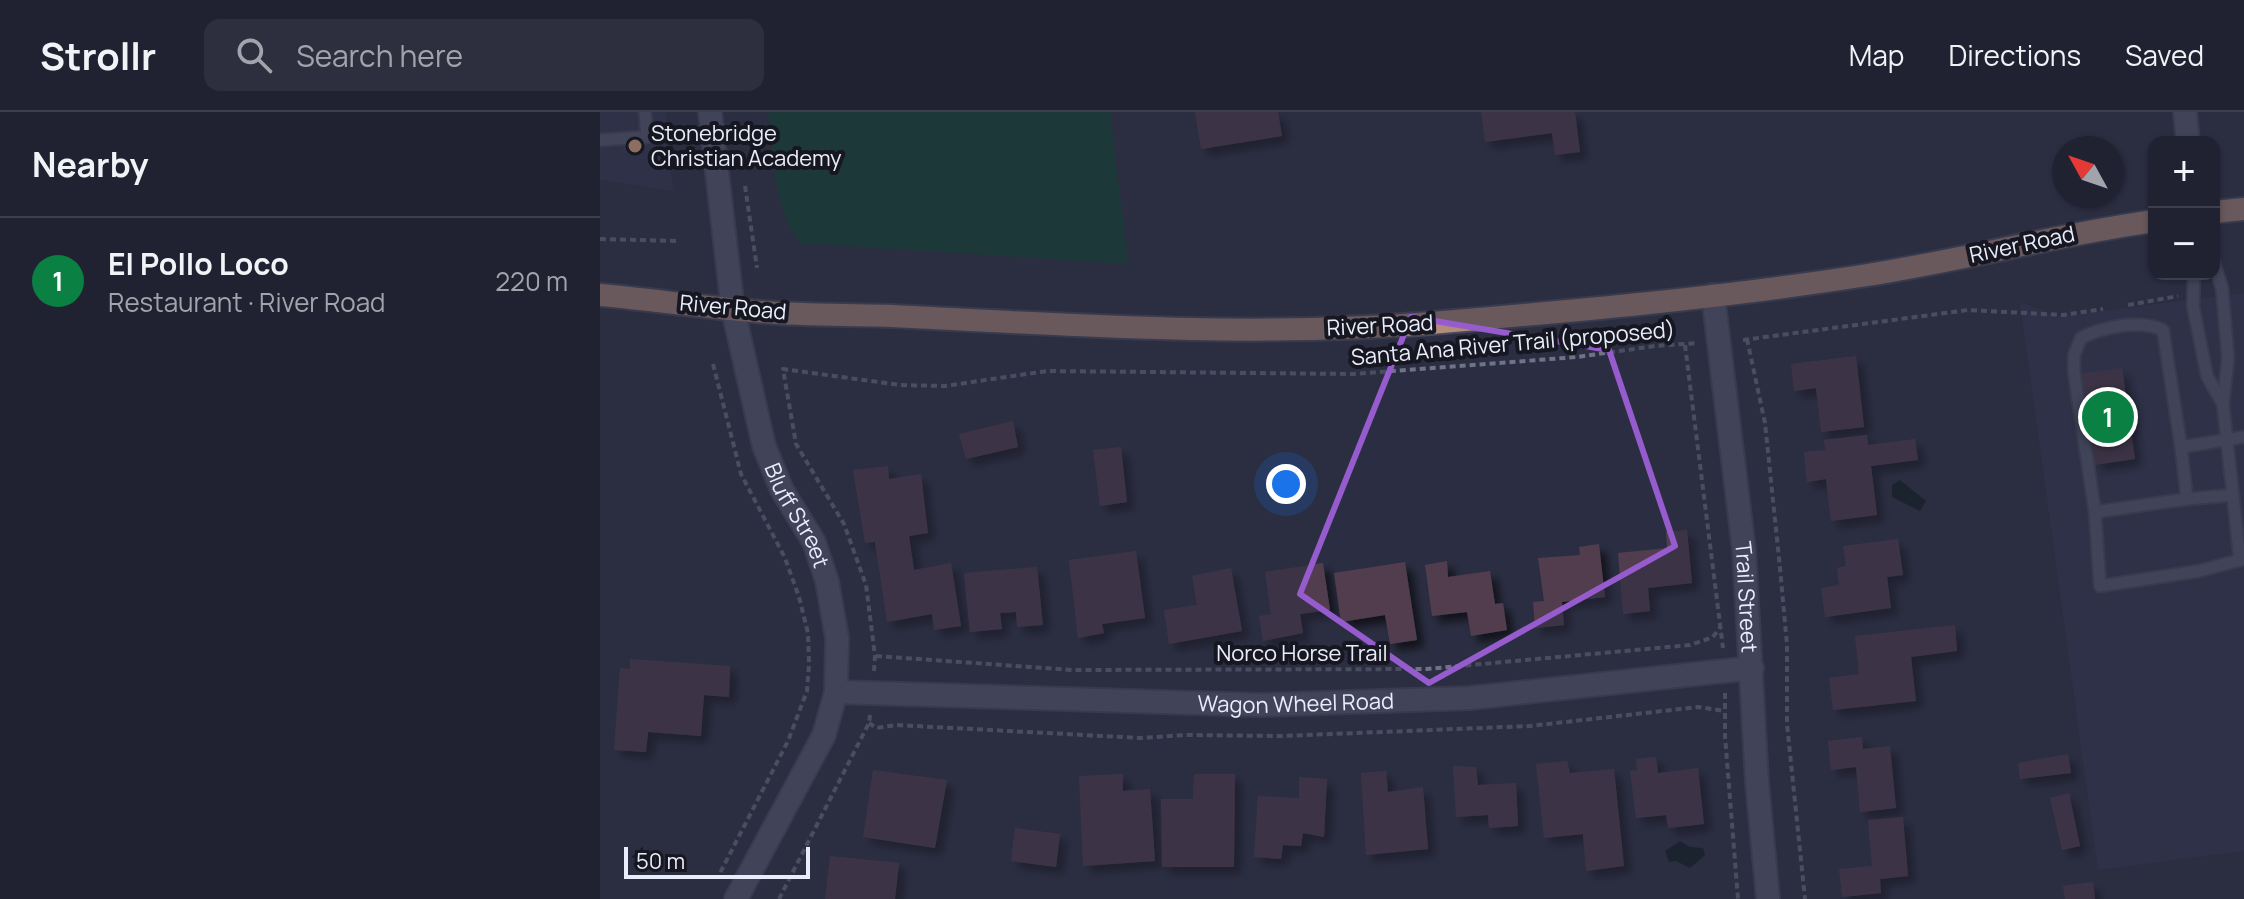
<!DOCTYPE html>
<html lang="en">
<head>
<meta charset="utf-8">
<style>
  :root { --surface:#202232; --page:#2d2f3e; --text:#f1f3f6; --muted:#a2a4ac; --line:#3d3f4d; --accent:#0b8043 }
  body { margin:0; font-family:Manrope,sans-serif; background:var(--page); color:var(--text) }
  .controls { position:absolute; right:24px; top:24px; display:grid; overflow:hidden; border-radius:16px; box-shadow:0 2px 6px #0004 }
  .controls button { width:72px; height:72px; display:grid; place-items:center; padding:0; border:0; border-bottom:2px solid var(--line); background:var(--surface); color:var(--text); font:40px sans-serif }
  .compass { position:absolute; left:1452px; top:24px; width:72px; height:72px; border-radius:50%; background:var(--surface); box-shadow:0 2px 6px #0004; rotate:310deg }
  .scale { position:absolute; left:24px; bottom:20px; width:186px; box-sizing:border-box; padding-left:8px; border:4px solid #e9ecfa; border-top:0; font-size:22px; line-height:28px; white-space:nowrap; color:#e9ecfa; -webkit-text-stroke:6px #161720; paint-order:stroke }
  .you { position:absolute; left:686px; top:372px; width:28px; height:28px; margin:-20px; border:6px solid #fff; border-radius:50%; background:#1a73e8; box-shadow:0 0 0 12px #1a73e833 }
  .badge { display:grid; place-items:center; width:52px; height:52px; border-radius:50%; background:var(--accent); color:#fff; font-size:26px; font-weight:700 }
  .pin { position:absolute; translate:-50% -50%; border:4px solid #fff; box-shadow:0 2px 8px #0006 }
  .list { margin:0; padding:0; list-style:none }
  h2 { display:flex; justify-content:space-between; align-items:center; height:104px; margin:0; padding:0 32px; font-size:34px }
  h2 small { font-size:26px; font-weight:400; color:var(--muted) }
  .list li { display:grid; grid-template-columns:52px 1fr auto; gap:24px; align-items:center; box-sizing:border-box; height:128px; padding:0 32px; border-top:2px solid var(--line) }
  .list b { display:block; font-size:30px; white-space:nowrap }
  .list p { margin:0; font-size:26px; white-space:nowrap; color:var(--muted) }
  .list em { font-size:26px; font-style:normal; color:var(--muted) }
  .icon { flex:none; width:44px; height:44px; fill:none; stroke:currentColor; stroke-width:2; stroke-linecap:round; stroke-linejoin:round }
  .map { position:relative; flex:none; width:1644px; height:787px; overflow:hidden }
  header { display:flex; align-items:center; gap:48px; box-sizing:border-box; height:112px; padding:0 40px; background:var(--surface); border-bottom:2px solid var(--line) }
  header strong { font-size:38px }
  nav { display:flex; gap:44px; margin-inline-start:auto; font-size:28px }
  .search { width:560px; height:72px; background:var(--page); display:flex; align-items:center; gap:20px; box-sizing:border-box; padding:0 28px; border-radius:16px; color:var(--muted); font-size:30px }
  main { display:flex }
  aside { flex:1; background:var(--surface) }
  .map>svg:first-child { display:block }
</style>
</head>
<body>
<header>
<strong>Strollr</strong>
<div class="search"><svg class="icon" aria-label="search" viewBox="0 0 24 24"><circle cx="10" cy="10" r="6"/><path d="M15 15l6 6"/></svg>Search here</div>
<nav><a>Map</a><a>Directions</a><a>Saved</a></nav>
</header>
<main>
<aside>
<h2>Nearby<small></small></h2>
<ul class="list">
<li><span class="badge">1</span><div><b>El Pollo Loco</b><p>Restaurant · River Road</p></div><em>220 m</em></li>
</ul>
</aside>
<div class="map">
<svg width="1644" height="787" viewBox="0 0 1644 787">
  <defs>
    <filter id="shadow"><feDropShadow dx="7" dy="7" stdDeviation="4" flood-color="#0009"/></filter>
  </defs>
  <rect width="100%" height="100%" fill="#2b2e42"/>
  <g fill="#333750">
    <path d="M 0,0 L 66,0 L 73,79 L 0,68 Z"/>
    <path d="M 1644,181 L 1644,739 L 1498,758 L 1420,190 L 1456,205 Z"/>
  </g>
  <path fill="#0d452e" d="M 168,0 L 510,0 L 528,152 L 200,131 C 173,96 174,42 168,0 Z"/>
  <g fill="#08171a">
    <path d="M 1300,368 L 1326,389 L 1320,399 L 1292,385 L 1292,373 Z"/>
    <path d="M 1080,729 L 1090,735 L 1103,736 L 1105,743 L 1090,756 L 1076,749 L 1069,750 L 1065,739 Z"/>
  </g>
  <g fill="#513e4e" filter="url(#shadow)">
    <path d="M 595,0 L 678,0 L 682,24 L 601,37 Z"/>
    <path d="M 881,0 L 975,0 L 980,40 L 955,43 L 952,21 L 885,30 Z"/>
    <path d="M 1256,244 L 1264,315 L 1221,320 L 1216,276 L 1194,279 L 1191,252 Z"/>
    <path d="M 1522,256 L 1535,347 L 1494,353 L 1481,262 Z"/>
    <path d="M 413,309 L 418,335 L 366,347 L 359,322 Z"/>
    <path d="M 1267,323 L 1268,333 L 1315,327 L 1318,348 L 1271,354 L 1277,403 L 1231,409 L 1226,367 L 1207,370 L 1204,340 L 1225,338 L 1224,328 Z"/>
    <path d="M 521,335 L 527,390 L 500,394 L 493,338 Z"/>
    <path d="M 288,354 L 289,367 L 321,362 L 328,421 L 309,424 L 314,458 L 351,451 L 361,514 L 334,518 L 332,502 L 287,510 L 275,430 L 265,431 L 253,358 Z"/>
    <path d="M 1087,418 L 1092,471 L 1048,476 L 1050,499 L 1023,502 L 1018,441 L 1067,436 L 1066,420 Z"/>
    <path d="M 1298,427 L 1303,463 L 1287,465 L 1291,496 L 1225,505 L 1221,476 L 1239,473 L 1237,456 L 1246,454 L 1243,434 Z"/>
    <path d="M 999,432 L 1005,485 L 962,490 L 964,513 L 935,516 L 933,490 L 944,489 L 938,446 L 980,443 L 979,435 Z"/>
    <path d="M 536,439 L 545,506 L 502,512 L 504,521 L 478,526 L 469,448 Z"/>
    <path d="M 847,449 L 848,465 L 890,459 L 895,492 L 903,491 L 907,518 L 871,524 L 867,500 L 832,504 L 825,453 Z"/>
    <path d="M 805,450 L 817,528 L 790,532 L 785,503 L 741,510 L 734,461 Z"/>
    <path d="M 723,451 L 730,498 L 700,502 L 703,521 L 663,529 L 659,504 L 671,502 L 665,460 Z"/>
    <path d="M 437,455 L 443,513 L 417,515 L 416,500 L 400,501 L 402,517 L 370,520 L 364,461 Z"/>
    <path d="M 631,456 L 642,519 L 569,532 L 564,498 L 597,493 L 592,464 Z"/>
    <path d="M 1355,513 L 1357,539 L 1311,545 L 1316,589 L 1233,598 L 1229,566 L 1259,562 L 1255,524 Z"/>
    <path d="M 30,547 L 130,554 L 129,585 L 104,583 L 101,624 L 48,620 L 46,640 L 14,638 L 20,556 L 30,557 Z"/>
    <path d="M 1262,625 L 1263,637 L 1290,634 L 1296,696 L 1260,700 L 1256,655 L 1231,658 L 1228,629 Z"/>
    <path d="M 1468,642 L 1471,661 L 1420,667 L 1418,651 Z"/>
    <path d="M 1056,645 L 1058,661 L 1098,656 L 1104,712 L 1068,716 L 1066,703 L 1036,706 L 1030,659 L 1037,658 L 1036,647 Z"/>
    <path d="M 967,649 L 970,661 L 1014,657 L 1024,754 L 986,759 L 983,722 L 944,726 L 936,652 Z"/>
    <path d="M 853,654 L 876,655 L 878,673 L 916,671 L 918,714 L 889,716 L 888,703 L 856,705 Z"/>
    <path d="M 273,658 L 347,668 L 335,736 L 263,725 Z"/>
    <path d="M 786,659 L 788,680 L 823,675 L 828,737 L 766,743 L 761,661 Z"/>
    <path d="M 523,662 L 523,679 L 550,677 L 555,749 L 483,754 L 479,664 Z"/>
    <path d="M 594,662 L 635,662 L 634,755 L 562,755 L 561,687 L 593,687 Z"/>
    <path d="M 699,665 L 727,667 L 724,725 L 703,721 L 701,734 L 683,733 L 681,747 L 654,745 L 658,684 L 699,686 Z"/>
    <path d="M 1469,681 L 1480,734 L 1462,738 L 1450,686 Z"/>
    <path d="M 1303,705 L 1308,764 L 1280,767 L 1281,781 L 1242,785 L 1239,757 L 1272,754 L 1268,708 Z"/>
    <path d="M 415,716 L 460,722 L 456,755 L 411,749 Z"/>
    <path d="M 230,744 L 299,751 L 295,787 L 225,787 Z"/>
    <path d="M 1493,770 L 1495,787 L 1465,787 L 1463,774 Z"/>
  </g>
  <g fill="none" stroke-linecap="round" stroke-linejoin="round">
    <defs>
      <g id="service">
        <path d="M 0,28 L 47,25 L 45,0"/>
        <path d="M 1614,151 L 1622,176 L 1628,246 L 1623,292 L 1640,448"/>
        <path d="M 1594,162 L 1593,194 L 1607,264 L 1623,292"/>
        <path d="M 1644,325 L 1581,335 L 1587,387 L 1495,400 L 1500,474 L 1599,459 L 1644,447"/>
        <path d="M 1587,387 L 1633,383"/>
        <path d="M 1495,400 L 1474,260 L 1474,243 L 1481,226 C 1502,215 1541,207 1563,218 L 1581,335"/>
      </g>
      <g id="minor">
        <path id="s1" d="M 110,0 L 133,198 L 164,334 L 182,378 L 214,430 L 227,469 L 237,526 L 236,580 L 224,623 L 136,787"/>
        <path d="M 1585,0 L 1588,30"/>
        <path id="s2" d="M 1113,183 L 1144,438 L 1157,670 L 1168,787"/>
        <path id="s3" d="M 236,580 L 660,593 L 870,586 L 1152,556"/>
      </g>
      <g id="primary">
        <path d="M 1614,100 L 1644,97"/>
        <path d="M 0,183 C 55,188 109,196 164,200 C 214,204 264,202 313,205 C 486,214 658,225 831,211 C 975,199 1119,186 1261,164 C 1359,149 1455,123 1554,109"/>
      </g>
    </defs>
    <use href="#service" stroke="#47495b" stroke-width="15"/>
    <use href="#minor" stroke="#47495b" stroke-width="26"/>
    <use href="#primary" stroke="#47495b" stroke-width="26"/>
    <g stroke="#707385" stroke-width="4" stroke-dasharray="6 4" stroke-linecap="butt">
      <path d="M 145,74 L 157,156"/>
      <path d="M 0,127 L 80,129"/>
      <path d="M 1528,193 L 1578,184"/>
      <path d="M 1147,227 L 1165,311 L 1180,456 L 1187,533 L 1187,612 L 1205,787"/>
      <path d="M 1143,228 L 1368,198 L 1463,203 L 1503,197"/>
      <path d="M 1085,233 L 1123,536"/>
      <path d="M 113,252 L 141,362 L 185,446 L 199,485 L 208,521 L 209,553 L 207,579 L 188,629 L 119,763"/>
      <path d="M 276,544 L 472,558 L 827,557 L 1090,533 L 1113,525 L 1121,514"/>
      <path d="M 274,559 L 275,544 L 266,473 L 244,412 L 196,332 L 183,257 L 300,273 L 345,274 L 447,259 L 754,262 L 977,245 L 1055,234 L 1098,231"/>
      <path d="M 1125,581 L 1125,624 L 1138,787"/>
      <path d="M 269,611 L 276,616 L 296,613 L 541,626 L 585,623 L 682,624 L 930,614 L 1098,595 L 1125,599"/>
      <path d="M 179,787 L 269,611 L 270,603"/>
    </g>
    <use href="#service" stroke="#5c6077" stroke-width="11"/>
    <use href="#minor" stroke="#5c6077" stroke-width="22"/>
    <use href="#primary" stroke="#b48c7c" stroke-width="22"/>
  </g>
  <path d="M0 0H1644V787H0ZM 811,205 L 1009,238 L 1075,434 L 829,571 L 700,482 Z" fill="#2b2e42" fill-opacity=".55" fill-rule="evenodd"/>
  <path fill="none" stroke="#965cce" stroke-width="6" stroke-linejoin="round" d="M 811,205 L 1009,238 L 1075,434 L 829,571 L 700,482 Z"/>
  <circle fill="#8d6e63" stroke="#161720" stroke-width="3" cx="35" cy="34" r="8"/>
  <g text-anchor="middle" stroke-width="8" stroke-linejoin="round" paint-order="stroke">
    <g font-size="22" fill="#e9ecfa" stroke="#161720" text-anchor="start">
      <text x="51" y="29">Stonebridge<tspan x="51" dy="25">Christian Academy</tspan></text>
    </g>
    <g font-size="22" fill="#e9ecfa" stroke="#161720">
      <text transform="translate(1422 132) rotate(-12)" y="8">River Road</text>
      <text transform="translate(133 195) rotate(5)" y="8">River Road</text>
      <text transform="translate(780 213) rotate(-3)" y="8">River Road</text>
      <text transform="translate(913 231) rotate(-5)" y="8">Santa Ana River Trail (proposed)</text>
      <text dy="8" stroke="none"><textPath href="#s1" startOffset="416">Bluff Street</textPath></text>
      <text dy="8" stroke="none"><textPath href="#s2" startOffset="304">Trail Street</textPath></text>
      <text x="702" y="549">Norco Horse Trail</text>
      <text dy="8" stroke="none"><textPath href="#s3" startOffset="460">Wagon Wheel Road</textPath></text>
    </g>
  </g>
</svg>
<div class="controls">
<button>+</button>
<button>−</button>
</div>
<svg class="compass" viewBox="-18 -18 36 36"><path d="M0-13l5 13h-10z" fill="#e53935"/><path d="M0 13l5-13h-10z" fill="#a2a4ac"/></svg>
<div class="scale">50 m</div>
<div class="you"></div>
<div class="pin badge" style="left:1508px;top:305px">1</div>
</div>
</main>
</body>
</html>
